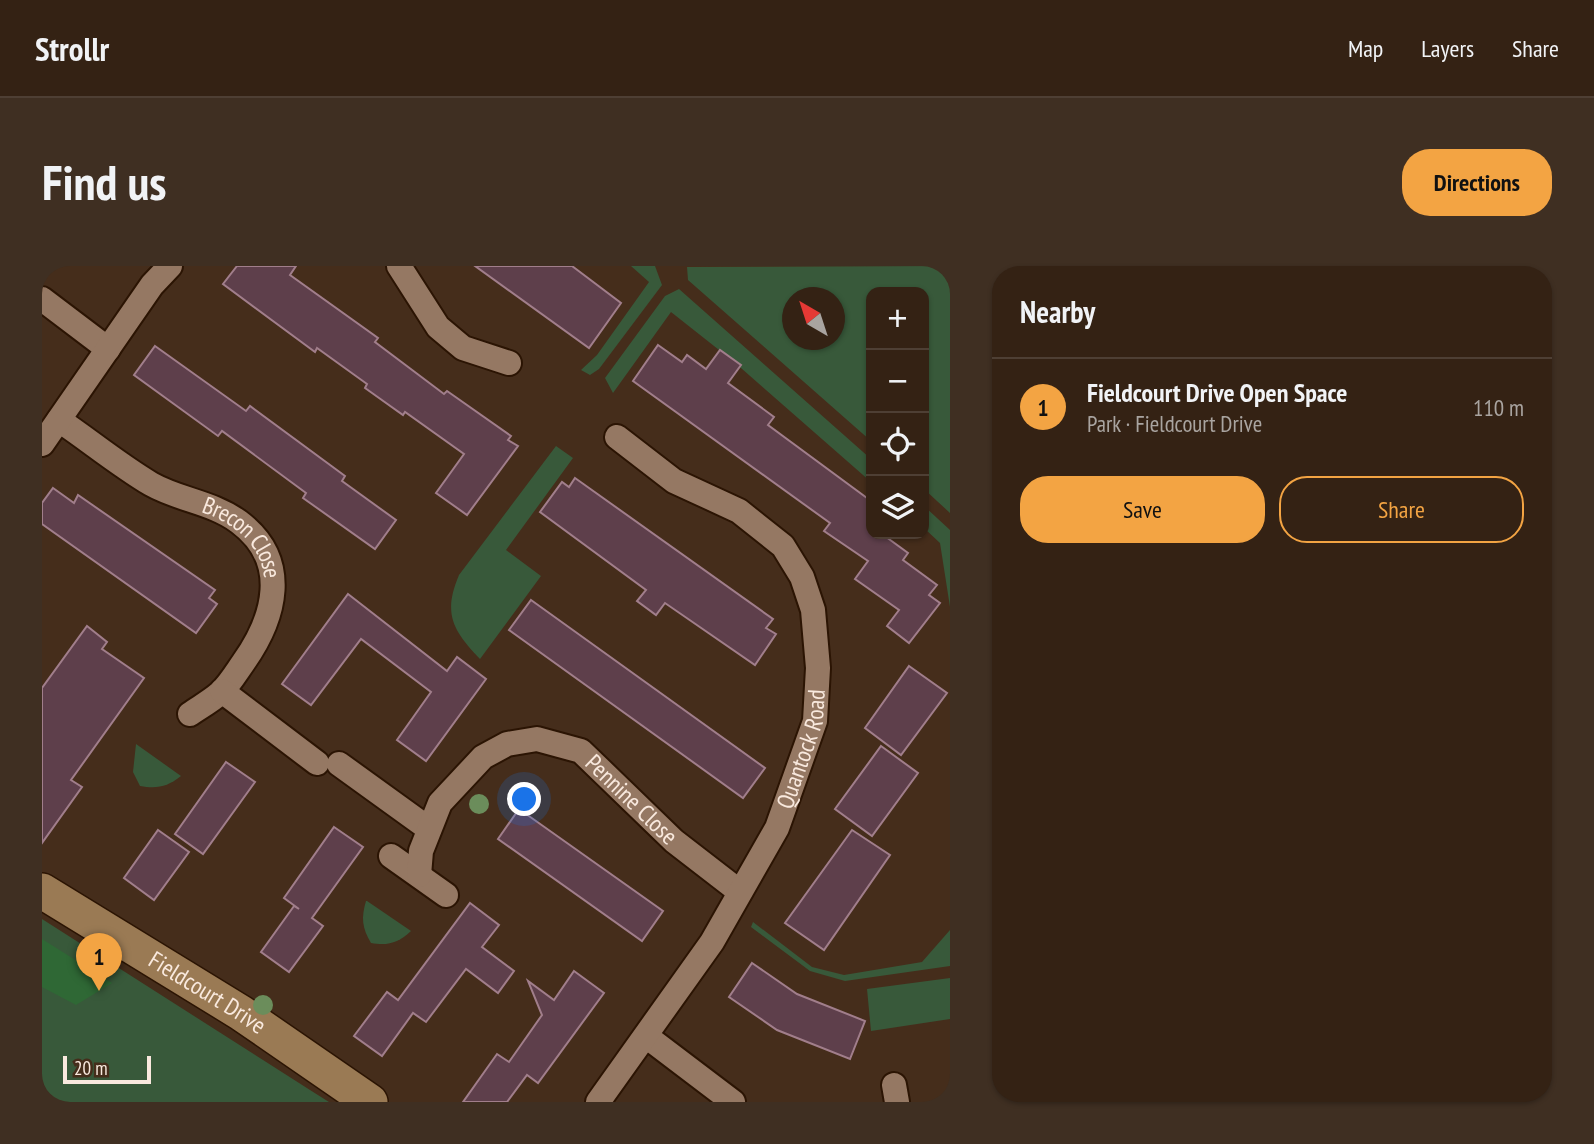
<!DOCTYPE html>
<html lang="en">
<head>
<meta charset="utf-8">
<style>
  :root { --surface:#342214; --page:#3f2f22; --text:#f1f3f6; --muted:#a9a4a0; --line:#4e3f34; --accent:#f3a443 }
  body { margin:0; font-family:"PT Sans Narrow",sans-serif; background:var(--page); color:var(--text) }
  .controls { position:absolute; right:21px; top:21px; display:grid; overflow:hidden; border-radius:14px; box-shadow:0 2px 5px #0004 }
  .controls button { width:63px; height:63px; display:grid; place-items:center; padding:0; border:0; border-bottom:2px solid var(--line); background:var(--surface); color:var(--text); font:35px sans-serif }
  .compass { position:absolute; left:740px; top:21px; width:63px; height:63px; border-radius:50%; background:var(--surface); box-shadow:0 2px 5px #0004; rotate:321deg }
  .scale { position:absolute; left:21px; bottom:18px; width:88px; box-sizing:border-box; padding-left:7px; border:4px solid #f9e9de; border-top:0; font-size:19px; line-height:24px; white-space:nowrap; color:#f9e9de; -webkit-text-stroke:5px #452d1b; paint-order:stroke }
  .you { position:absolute; left:483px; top:534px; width:24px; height:24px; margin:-18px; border:5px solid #fff; border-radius:50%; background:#1a73e8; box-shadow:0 0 0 10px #1a73e833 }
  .badge { display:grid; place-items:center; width:46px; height:46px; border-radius:50%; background:var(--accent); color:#111; font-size:23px; font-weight:700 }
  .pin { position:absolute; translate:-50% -58px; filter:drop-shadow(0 2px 4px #0008) }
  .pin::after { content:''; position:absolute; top:37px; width:24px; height:21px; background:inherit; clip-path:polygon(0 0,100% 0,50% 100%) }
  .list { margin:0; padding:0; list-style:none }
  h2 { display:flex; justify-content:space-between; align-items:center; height:91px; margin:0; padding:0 28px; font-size:30px }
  h2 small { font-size:23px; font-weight:400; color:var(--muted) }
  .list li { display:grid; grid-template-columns:46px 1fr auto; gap:21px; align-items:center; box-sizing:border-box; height:98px; padding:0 28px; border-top:2px solid var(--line) }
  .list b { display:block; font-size:26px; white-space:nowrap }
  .list p { margin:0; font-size:23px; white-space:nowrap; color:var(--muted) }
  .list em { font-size:23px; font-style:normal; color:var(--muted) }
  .actions { display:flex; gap:14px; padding:21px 28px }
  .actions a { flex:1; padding:16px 0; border:2px solid var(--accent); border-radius:28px; text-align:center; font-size:24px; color:var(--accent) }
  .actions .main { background:var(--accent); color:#111 }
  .icon { flex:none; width:38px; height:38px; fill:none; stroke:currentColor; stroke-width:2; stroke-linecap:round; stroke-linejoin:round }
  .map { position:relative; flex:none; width:908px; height:836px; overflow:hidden; border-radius:28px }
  header { display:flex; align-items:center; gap:42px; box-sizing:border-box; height:98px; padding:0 35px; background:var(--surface); border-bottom:2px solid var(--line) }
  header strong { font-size:33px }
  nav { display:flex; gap:38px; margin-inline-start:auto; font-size:24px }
  .intro { display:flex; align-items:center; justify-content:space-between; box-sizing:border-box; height:168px; padding:0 42px }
  h1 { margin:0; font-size:49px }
  .button { padding:18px 32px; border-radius:28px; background:var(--accent); color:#111; font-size:24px; font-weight:700 }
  main { display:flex; gap:42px; padding:0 42px }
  aside { flex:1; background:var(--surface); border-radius:28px; box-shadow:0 2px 5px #0004 }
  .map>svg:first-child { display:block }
</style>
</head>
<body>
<header>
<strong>Strollr</strong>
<nav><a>Map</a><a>Layers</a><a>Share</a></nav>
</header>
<div class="intro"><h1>Find us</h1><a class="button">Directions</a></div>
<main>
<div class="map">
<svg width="908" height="836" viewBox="0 0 908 836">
  <rect width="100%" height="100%" fill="#452d1b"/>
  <g fill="#38593a" fill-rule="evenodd">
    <path d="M 589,0 L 613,0 L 620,19 L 557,103 L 548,109 L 539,104 L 555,89 L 607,16 Z"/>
    <path d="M 908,0 L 908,247 L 882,223 L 882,26 L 829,26 L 829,175 L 646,14 L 645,1 ZM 750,32 L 792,32 L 792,74 L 750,74 Z"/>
    <path d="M 637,23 L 829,193 L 829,216 L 691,95 L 629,46 L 571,127 L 563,112 L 623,30 Z"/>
    <path d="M 514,180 L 531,192 L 464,284 L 499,310 L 438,393 C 412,365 400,349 417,309 Z"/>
    <path d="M 882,240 L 908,264 L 908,341 L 898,277 L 882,262 Z"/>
    <path d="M 94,478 L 139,510 C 125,521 115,523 98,520 L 91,506 Z"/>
    <path d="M 324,635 L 325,635 L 369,665 C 356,677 346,680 329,677 C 320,662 319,652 324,635 Z"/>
    <path d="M 0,653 L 268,824 L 287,836 L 0,836 Z"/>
    <path d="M 711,656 L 770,701 L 802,709 L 880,696 L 908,664 L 908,700 L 803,715 L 768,705 L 709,661 Z"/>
    <path d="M 908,712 L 908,753 L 829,765 L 825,723 Z"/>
  </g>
  <path fill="#2f6835" d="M 0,673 L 70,717 L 34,739 L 0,721 Z"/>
  <g fill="#5e3f4b" stroke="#a17e8b" stroke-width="2">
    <path d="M 195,0 L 254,0 L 248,9 L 336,72 L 333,76 L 402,128 L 405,125 L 469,170 L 466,174 L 476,180 L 425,249 L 394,227 L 422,188 L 363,146 L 361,149 L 323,122 L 325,118 L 275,82 L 273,86 L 181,18 Z"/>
    <path d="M 433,0 L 530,0 L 579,37 L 547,82 Z"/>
    <path d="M 616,79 L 640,96 L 645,89 L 664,103 L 678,84 L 699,99 L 686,117 L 732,151 L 726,159 L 829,235 L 829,268 L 840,268 L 866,287 L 861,294 L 895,319 L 887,329 L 898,337 L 867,377 L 845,360 L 857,344 L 813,313 L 826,295 L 782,265 L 788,257 L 591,115 Z"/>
    <path d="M 113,80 L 204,145 L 208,140 L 303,210 L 300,215 L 354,254 L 333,283 L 261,232 L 264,227 L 180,165 L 176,170 L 92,109 Z"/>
    <path d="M 533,212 L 731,353 L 724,362 L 734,368 L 713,399 L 623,337 L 614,349 L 595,335 L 604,324 L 498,246 L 520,216 L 527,221 Z"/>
    <path d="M 11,222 L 32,237 L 36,229 L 173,324 L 167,332 L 175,338 L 154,367 L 0,258 L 0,237 Z"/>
    <path d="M 306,328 L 405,405 L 415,391 L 444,413 L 384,495 L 355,474 L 389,426 L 319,373 L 269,439 L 240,418 Z"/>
    <path d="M 489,334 L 723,502 L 701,532 L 467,364 Z"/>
    <path d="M 45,360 L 65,376 L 60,383 L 102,412 L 29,514 L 40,521 L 0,577 L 0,422 Z"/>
    <path d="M 867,400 L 905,427 L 859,489 L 823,462 Z"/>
    <path d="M 839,480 L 876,507 L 830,570 L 793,543 Z"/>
    <path d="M 184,496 L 213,516 L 161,588 L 133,568 Z"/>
    <path d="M 477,543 L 621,645 L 600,675 L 456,573 Z"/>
    <path d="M 292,561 L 321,581 L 270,652 L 281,660 L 247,706 L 219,686 L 252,640 L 257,643 L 242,632 Z"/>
    <path d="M 116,564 L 147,586 L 112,634 L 82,612 Z"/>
    <path d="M 810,564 L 848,589 L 782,684 L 743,657 Z"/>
    <path d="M 428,637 L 457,659 L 440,681 L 472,705 L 456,727 L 424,703 L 384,756 L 371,747 L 340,790 L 312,770 L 345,726 L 356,734 Z"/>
    <path d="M 710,697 L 755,728 L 823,755 L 808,793 L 735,764 L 687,731 Z"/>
    <path d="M 532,705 L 562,727 L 496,817 L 485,809 L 465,836 L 421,836 L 455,788 L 467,796 L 500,749 L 486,715 L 512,734 Z"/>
  </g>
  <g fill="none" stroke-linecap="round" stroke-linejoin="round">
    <defs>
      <g id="street">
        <path d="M 357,0 L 396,61 L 421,82 L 467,97"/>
        <path d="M 0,33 L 66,83"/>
        <path id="s1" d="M 17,154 C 48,175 77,199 109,218 C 137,234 170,236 197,256 C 249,295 233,352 201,397 C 194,407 187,419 178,427 C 169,435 158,441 148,448"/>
        <path d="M 0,178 L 110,19 L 128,0"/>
        <path d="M 180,425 L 275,497"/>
        <path d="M 297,498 L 387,563"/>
        <path d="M 349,590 L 404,629"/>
        <path id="s2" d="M 377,609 L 379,585 L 398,537 L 441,491 L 465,478 L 495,473 L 539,485 L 632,575 L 698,626"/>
        <path d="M 604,770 L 691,836"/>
        <path d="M 852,819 L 855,836"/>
        <path id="s3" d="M 556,836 L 670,676 L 735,562 L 773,455 L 776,402 L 771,344 L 760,311 L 741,280 L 697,245 L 632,215 L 575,171"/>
      </g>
      <g id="secondary">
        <path id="s4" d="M 0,625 L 199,747 L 328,836"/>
      </g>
    </defs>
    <use href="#street" stroke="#2b1403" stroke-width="28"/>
    <use href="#secondary" stroke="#2b1403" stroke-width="38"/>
    <use href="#street" stroke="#957863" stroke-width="24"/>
    <use href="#secondary" stroke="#9a7a54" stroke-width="35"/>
  </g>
  <g fill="#6b8d5b">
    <circle cx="437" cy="538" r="10"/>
    <circle cx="221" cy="739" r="10"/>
  </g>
  <g text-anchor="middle" stroke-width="5" stroke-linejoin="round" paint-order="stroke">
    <g font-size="24" fill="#f9e9de" stroke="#452d1b">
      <text dy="8" stroke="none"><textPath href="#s1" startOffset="222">Brecon Close</textPath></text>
      <text dy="8" stroke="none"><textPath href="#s3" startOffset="411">Quantock Road</textPath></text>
      <text dy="8" stroke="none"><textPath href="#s2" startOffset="312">Pennine Close</textPath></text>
      <text dy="8" stroke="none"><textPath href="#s4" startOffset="194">Fieldcourt Drive</textPath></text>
    </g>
  </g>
</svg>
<div class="controls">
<button>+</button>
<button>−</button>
<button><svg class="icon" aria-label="locate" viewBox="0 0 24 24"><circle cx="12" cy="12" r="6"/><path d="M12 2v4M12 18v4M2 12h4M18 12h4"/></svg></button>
<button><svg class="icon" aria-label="layers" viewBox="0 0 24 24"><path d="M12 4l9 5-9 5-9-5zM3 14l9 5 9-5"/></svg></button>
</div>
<svg class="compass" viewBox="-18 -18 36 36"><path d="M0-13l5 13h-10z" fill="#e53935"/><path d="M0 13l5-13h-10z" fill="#a9a4a0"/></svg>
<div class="scale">20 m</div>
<div class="you"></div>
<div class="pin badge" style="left:57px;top:725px">1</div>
</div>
<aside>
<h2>Nearby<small></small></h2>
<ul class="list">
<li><span class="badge">1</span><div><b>Fieldcourt Drive Open Space</b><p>Park · Fieldcourt Drive</p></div><em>110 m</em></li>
</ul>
<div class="actions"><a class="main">Save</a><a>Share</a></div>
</aside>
</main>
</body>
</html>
